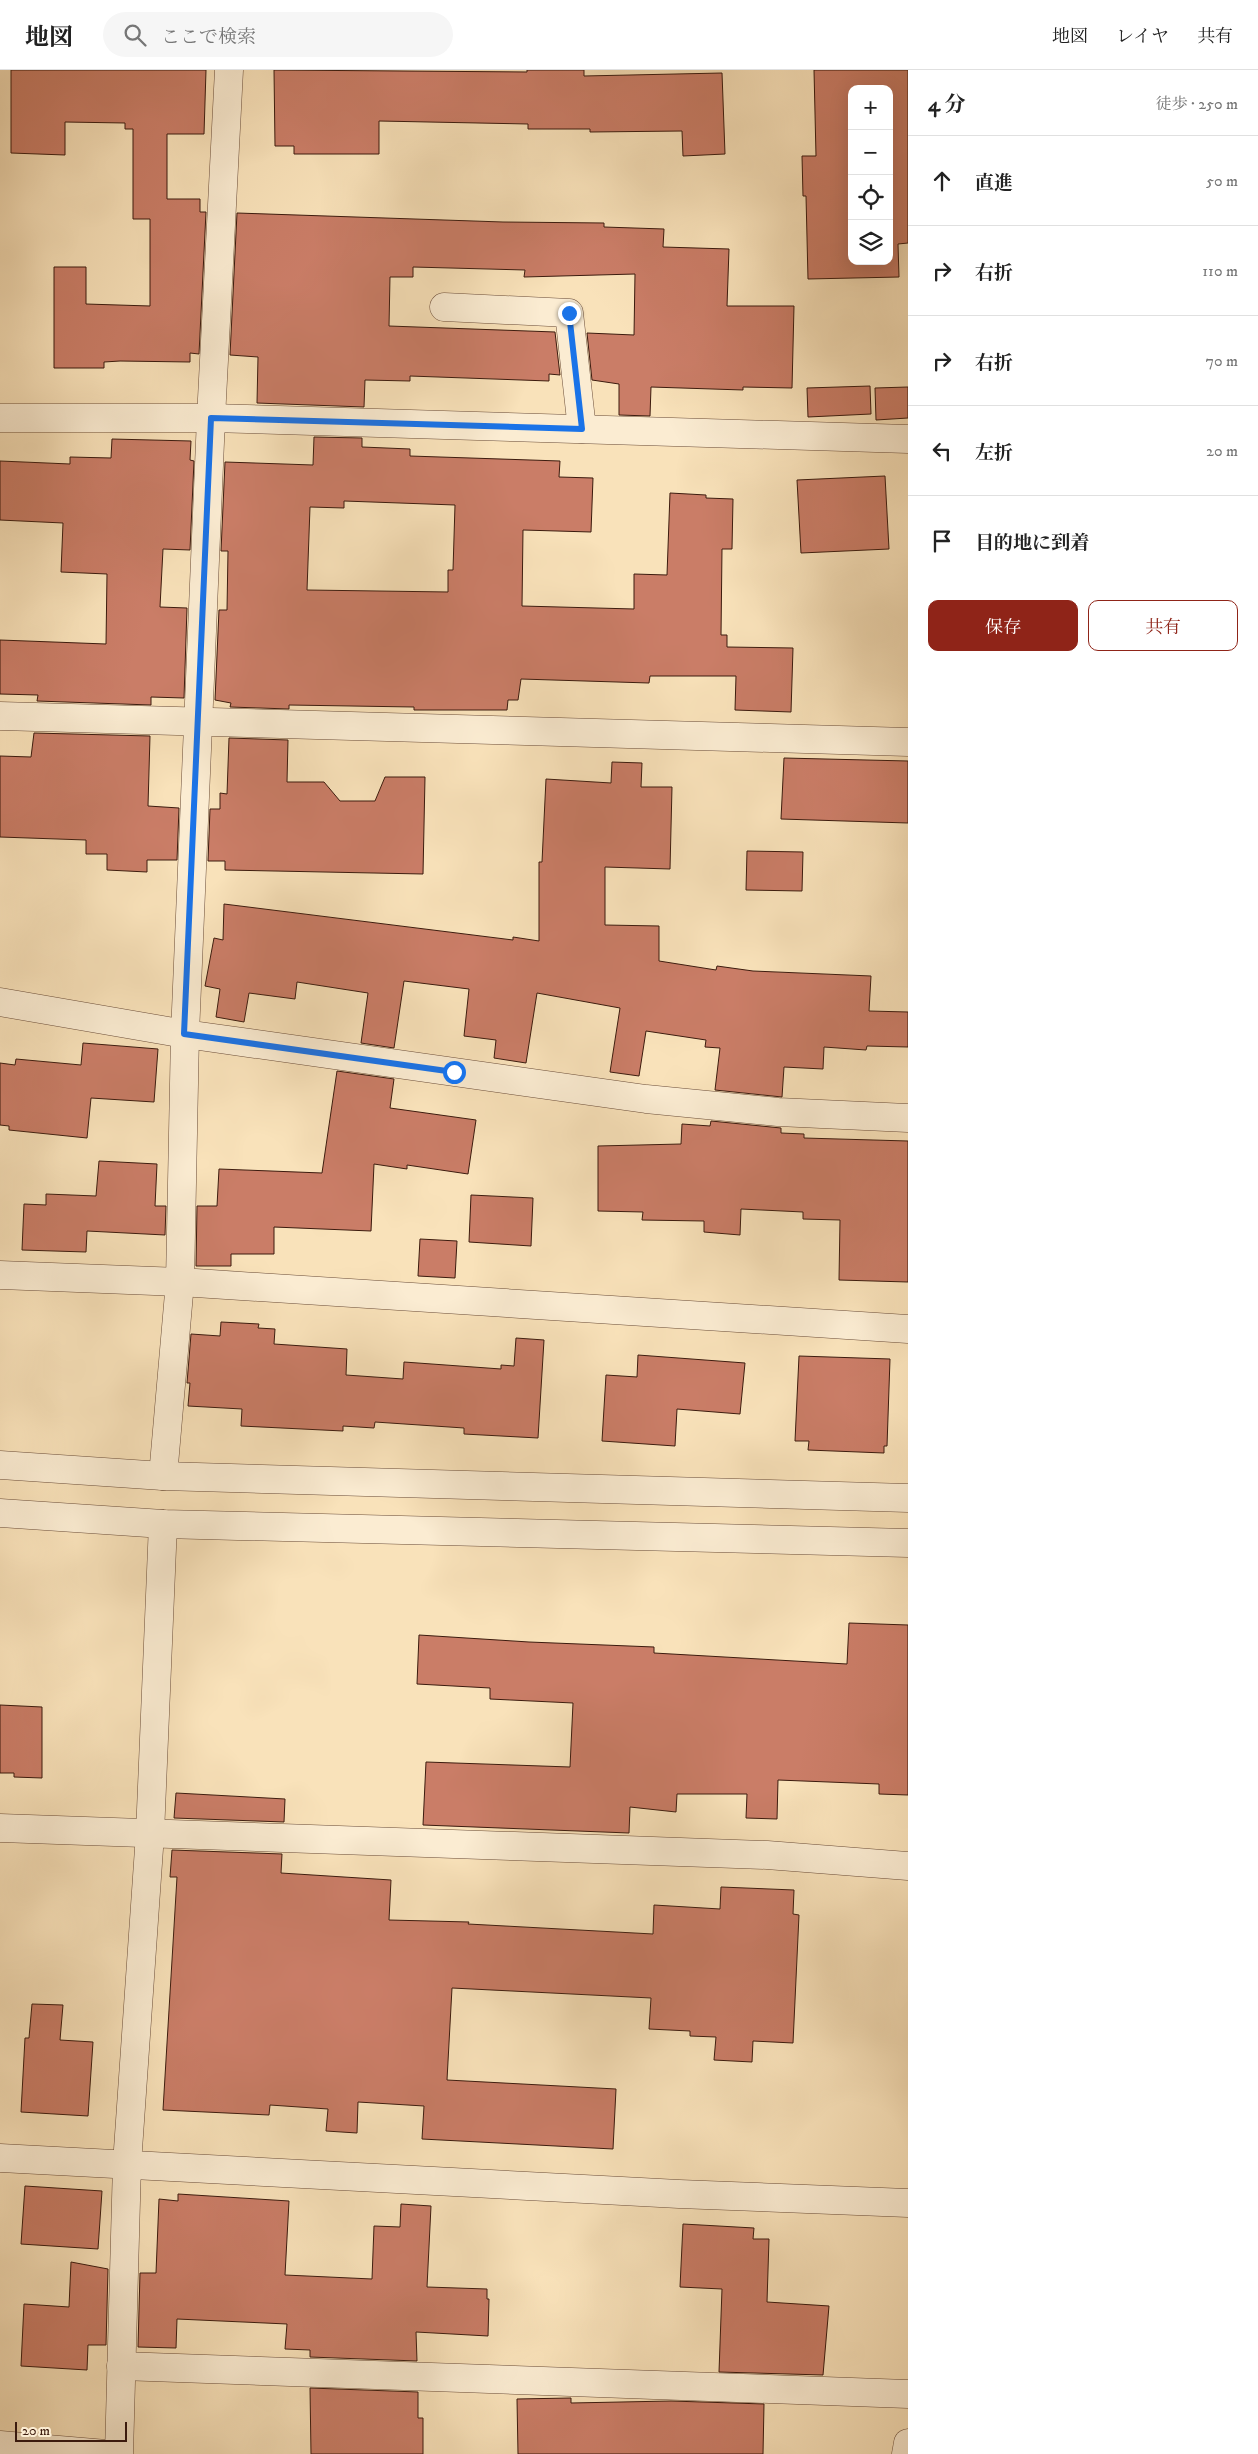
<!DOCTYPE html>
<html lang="ja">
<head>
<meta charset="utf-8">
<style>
  :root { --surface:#fff; --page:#f6f6f6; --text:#222; --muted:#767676; --line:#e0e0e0; --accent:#8f2418 }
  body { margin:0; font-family:"IM FELL DW Pica","Noto Serif JP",serif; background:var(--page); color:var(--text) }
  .controls { position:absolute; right:15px; top:15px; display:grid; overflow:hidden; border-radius:10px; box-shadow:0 5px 20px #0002 }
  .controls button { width:45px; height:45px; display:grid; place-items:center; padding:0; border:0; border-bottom:1px solid var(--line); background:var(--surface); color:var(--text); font:25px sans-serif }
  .scale { position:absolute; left:15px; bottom:12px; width:112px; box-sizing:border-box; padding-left:5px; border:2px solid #3c1b0e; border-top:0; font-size:14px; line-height:18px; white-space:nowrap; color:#3c1b0e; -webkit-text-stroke:4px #fbecd2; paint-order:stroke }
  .stop { position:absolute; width:15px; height:15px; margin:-11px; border:4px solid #1a73e8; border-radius:50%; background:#fff }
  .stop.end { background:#1a73e8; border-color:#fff; box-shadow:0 1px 5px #0008 }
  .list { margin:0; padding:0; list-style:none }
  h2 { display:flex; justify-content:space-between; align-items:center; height:65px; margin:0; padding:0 20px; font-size:21px }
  h2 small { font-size:16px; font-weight:400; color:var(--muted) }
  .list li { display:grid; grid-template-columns:32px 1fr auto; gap:15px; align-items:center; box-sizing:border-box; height:90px; padding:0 20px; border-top:1px solid var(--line) }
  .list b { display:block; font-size:19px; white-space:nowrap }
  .list em { font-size:16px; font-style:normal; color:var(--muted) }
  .actions { display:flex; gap:10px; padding:15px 20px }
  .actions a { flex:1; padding:11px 0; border:1px solid var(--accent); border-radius:10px; text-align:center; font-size:18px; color:var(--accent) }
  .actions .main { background:var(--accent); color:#fff }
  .icon { flex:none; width:28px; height:28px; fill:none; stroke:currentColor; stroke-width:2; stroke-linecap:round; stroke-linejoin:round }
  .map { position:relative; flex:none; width:908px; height:2384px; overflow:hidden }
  header { display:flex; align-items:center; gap:30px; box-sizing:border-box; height:70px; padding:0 25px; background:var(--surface); border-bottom:1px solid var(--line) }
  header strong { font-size:24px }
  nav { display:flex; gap:28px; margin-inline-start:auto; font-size:18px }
  .search { width:350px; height:45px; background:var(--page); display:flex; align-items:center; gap:12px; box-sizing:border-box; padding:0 18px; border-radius:28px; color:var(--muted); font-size:19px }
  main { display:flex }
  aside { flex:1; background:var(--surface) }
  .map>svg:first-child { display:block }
</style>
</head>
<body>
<header>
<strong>地図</strong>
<div class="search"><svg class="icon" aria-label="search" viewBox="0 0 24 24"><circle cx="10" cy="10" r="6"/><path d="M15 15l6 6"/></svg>ここで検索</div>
<nav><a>地図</a><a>レイヤ</a><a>共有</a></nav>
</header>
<main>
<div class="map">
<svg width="908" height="2384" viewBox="0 0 908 2384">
  <rect width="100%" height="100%" fill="#f9e2ba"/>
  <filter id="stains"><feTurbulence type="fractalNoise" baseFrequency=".004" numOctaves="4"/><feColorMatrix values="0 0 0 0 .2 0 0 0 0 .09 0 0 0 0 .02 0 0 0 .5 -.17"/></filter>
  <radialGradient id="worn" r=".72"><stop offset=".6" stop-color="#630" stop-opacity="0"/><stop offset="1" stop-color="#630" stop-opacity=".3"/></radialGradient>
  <g fill="#ca7d67" stroke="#3c1b0e" fill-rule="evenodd">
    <path d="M 11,0 L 206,0 L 204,64 L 167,64 L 167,129 L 200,129 L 200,142 L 206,142 L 199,284 L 190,283 L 190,292 L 120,291 L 104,292 L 104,298 L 54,298 L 54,197 L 86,197 L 86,234 L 150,236 L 150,149 L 133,149 L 133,59 L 125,59 L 125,53 L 65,52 L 65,85 L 11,83 Z"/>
    <path d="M 274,0 L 527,2 L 527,0 L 584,0 L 584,6 L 722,3 L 725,84 L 683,86 L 682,61 L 590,62 L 590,59 L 528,59 L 528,54 L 379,51 L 379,84 L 294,84 L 294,76 L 275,76 Z"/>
    <path d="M 814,0 L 908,0 L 908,173 L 898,174 L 899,207 L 808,209 L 806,126 L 803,126 L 802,86 L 816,86 ZM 852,19 L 889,19 L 889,191 L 852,191 Z"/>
    <path d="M 237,143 L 503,152 L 604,153 L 604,157 L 664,159 L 663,177 L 729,179 L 727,236 L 794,236 L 792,318 L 743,317 L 743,320 L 651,317 L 650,346 L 619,345 L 619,314 L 592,310 L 587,263 L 634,265 L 635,204 L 524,207 L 525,200 L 413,197 L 413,207 L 390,207 L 389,256 L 555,262 L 560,305 L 549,304 L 549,311 L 410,306 L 410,311 L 365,310 L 364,337 L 257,333 L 258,287 L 230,285 Z"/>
    <path d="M 870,316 L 871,344 L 808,347 L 807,318 Z"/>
    <path d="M 908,317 L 908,348 L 876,350 L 875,318 Z"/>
    <path d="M 314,367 L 362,368 L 362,377 L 410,379 L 410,386 L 560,391 L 559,407 L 593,408 L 591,462 L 523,460 L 522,536 L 634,539 L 634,504 L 667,505 L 670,423 L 706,425 L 706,428 L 733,429 L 732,479 L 722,479 L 721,565 L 727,565 L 727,577 L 793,578 L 791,642 L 735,640 L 736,606 L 650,606 L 649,613 L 521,609 L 518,630 L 508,630 L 507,640 L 414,640 L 414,637 L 289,635 L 289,639 L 230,637 L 231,633 L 215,630 L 219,540 L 227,540 L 228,481 L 221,481 L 225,392 L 313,395 ZM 344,431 L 455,435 L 453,500 L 448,500 L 448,522 L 307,520 L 310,437 L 344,438 Z"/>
    <path d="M 112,369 L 191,371 L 190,390 L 194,391 L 190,480 L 163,479 L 160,537 L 187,538 L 184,628 L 151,627 L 151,635 L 37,631 L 38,625 L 0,624 L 0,570 L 106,574 L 107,504 L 61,502 L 63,453 L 0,450 L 0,391 L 70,394 L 70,387 L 111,388 Z"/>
    <path d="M 885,406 L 889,479 L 801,483 L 797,410 Z"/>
    <path d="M 34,663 L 150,666 L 148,736 L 179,738 L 177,790 L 147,790 L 147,802 L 107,800 L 107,784 L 86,784 L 86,770 L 0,767 L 0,686 L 31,687 Z"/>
    <path d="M 229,668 L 288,670 L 287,712 L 324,712 L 340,731 L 375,731 L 385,707 L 425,707 L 423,804 L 225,800 L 225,791 L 208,791 L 210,739 L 220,739 L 220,723 L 227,724 Z"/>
    <path d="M 784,688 L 908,691 L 908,753 L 781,749 Z"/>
    <path d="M 612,692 L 642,693 L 641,717 L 672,717 L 670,799 L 605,797 L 605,855 L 659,856 L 659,891 L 716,900 L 717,896 L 753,901 L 871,906 L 869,941 L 908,942 L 908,977 L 867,976 L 866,980 L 824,977 L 823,999 L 784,997 L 782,1027 L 715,1020 L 720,978 L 705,977 L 706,970 L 646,961 L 639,1006 L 610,1002 L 620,938 L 537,923 L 526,993 L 494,988 L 496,970 L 464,966 L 469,919 L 404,911 L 394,978 L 361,973 L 368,923 L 297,912 L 295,929 L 249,923 L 244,952 L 216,947 L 220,919 L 205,916 L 214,868 L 223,870 L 224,834 L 513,870 L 513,867 L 539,871 L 539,792 L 542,792 L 546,709 L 611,713 Z"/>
    <path d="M 747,781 L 803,782 L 802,821 L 746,820 Z"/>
    <path d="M 83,973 L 158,979 L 154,1032 L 91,1028 L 87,1068 L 9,1060 L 9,1056 L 0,1055 L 0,993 L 15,995 L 16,989 L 81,995 Z"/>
    <path d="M 337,1001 L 394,1009 L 390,1038 L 476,1050 L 468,1104 L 407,1095 L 407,1099 L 374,1094 L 371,1161 L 274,1157 L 274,1184 L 231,1184 L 231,1196 L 196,1196 L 197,1136 L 217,1136 L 219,1099 L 322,1103 Z"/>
    <path d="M 711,1051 L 781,1058 L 781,1063 L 804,1064 L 804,1068 L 908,1071 L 908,1212 L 839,1210 L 840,1150 L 803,1149 L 803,1142 L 741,1139 L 740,1165 L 704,1162 L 704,1151 L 642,1150 L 643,1142 L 598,1141 L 598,1076 L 681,1074 L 682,1054 L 710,1056 Z"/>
    <path d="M 99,1091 L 157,1094 L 155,1136 L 166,1136 L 165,1165 L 87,1161 L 86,1182 L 22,1180 L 24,1134 L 46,1135 L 46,1124 L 96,1126 Z"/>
    <path d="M 471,1125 L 533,1128 L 531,1176 L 469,1172 Z"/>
    <path d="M 420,1169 L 457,1171 L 455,1208 L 418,1206 Z"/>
    <path d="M 221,1252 L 259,1254 L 258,1258 L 275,1259 L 274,1274 L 347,1279 L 346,1305 L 403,1309 L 404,1292 L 501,1299 L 501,1295 L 514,1296 L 516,1268 L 544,1270 L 538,1368 L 464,1364 L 464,1358 L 375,1352 L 374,1358 L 343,1356 L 343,1361 L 241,1356 L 242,1339 L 188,1336 L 190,1313 L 187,1313 L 191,1264 L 220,1266 Z"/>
    <path d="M 638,1285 L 745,1293 L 740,1344 L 677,1339 L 675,1376 L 602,1371 L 606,1305 L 637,1307 Z"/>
    <path d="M 799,1286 L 890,1289 L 887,1376 L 884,1376 L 884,1383 L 808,1380 L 809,1371 L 795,1371 Z"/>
    <path d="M 849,1553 L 908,1555 L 908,1725 L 879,1724 L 879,1714 L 778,1710 L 777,1749 L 746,1748 L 747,1724 L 677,1724 L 676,1742 L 630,1737 L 629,1763 L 423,1755 L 426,1692 L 570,1697 L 573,1633 L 490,1629 L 490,1618 L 417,1614 L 419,1565 L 529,1572 L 654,1577 L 654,1583 L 847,1594 Z"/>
    <path d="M 0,1635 L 42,1637 L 42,1708 L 14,1707 L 14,1703 L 0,1703 Z"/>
    <path d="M 176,1723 L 285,1729 L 284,1752 L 174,1748 Z"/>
    <path d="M 172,1780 L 282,1784 L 281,1803 L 391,1810 L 389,1850 L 469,1852 L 468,1854 L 653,1864 L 654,1835 L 720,1839 L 721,1817 L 794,1820 L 793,1844 L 799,1845 L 793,1973 L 753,1971 L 752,1992 L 714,1990 L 716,1967 L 690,1966 L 690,1961 L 649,1959 L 651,1928 L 452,1918 L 447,2010 L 616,2019 L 613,2079 L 422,2069 L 424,2036 L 358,2032 L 357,2063 L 326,2061 L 328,2039 L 270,2035 L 269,2045 L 163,2040 L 177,1807 L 170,1807 Z"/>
    <path d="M 32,1934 L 63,1935 L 60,1970 L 93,1972 L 88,2046 L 21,2042 L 25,1968 L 29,1968 Z"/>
    <path d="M 25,2116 L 102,2121 L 98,2179 L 21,2174 Z"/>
    <path d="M 178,2124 L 289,2131 L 285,2205 L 372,2209 L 374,2156 L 400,2157 L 401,2134 L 431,2136 L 427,2217 L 487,2219 L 487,2229 L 489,2229 L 488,2266 L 416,2262 L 417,2291 L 310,2287 L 310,2280 L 285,2279 L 287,2254 L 177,2249 L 176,2278 L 138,2277 L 140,2203 L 156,2203 L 159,2129 L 178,2131 Z"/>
    <path d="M 683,2154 L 754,2158 L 753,2169 L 769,2169 L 767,2232 L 829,2236 L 823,2305 L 719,2302 L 722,2219 L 680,2217 Z"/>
    <path d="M 71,2192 L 108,2199 L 106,2275 L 88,2275 L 87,2300 L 21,2296 L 24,2234 L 69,2237 Z"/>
    <path d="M 310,2318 L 418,2322 L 418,2348 L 423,2348 L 423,2384 L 311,2384 Z"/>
    <path d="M 571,2328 L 571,2333 L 671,2331 L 764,2334 L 763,2384 L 518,2384 L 517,2329 Z"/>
  </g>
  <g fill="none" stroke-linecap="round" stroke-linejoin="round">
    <defs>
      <g id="minor">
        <path d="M 444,237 L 569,243 L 582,359"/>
        <path d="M 0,348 L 211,348 L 908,369"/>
        <path d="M 0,646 L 908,672"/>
        <path d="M 0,932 L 185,964 L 646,1029 L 778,1042 L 908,1048"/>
        <path d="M 0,1205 L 180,1212 L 908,1259"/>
        <path d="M 163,1406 L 180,1212 L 185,964 L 211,348 L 229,0"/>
        <path d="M 0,1758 L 767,1785 L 908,1796"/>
        <path d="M 0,2088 L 679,2124 L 908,2133"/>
        <path d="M 121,2296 L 908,2324"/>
        <path d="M 0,2375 L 106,2384"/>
        <path d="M 119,2384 L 127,2094 L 150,1764 L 163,1454"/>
        <path d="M 906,2384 L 908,2373"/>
      </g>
      <g id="tertiary">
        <path d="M 0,1395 L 163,1406 L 908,1428"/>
        <path d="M 0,1443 L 163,1454 L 908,1473"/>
      </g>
    </defs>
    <use href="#minor" stroke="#6b4d39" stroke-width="29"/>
    <use href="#tertiary" stroke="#6b4d39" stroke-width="29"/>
    <use href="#minor" stroke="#fbecd2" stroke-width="28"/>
    <use href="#tertiary" stroke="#fbecd2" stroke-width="28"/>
  </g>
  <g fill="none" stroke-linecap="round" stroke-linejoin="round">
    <path stroke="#1a73e8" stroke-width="6" d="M 454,1002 L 184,964 L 211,348 L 582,359 L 569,243"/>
  </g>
  <rect width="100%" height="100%" filter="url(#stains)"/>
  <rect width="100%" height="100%" fill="url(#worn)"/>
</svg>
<div class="controls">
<button>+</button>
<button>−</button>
<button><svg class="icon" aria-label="locate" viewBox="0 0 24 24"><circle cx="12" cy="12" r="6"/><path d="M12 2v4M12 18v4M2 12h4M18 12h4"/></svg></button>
<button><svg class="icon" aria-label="layers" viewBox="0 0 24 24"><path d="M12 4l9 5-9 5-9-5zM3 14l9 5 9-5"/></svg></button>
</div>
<div class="scale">20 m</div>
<div class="stop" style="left:454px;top:1002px"></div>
<div class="stop end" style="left:569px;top:243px"></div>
</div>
<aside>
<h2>4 分<small>徒歩 · 250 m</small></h2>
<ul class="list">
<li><svg class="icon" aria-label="ahead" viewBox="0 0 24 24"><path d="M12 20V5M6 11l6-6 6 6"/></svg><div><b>直進</b></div><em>50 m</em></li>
<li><svg class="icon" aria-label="right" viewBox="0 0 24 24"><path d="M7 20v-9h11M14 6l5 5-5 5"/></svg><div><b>右折</b></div><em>110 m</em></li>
<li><svg class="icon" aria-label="right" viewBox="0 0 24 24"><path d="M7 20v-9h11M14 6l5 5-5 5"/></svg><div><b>右折</b></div><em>70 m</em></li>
<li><svg class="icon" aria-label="left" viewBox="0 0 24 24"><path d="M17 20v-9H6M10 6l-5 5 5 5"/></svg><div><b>左折</b></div><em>20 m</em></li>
<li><svg class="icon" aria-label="arrive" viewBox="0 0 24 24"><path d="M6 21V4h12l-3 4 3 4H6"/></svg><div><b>目的地に到着</b></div></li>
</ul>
<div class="actions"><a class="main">保存</a><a>共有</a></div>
</aside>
</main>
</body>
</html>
